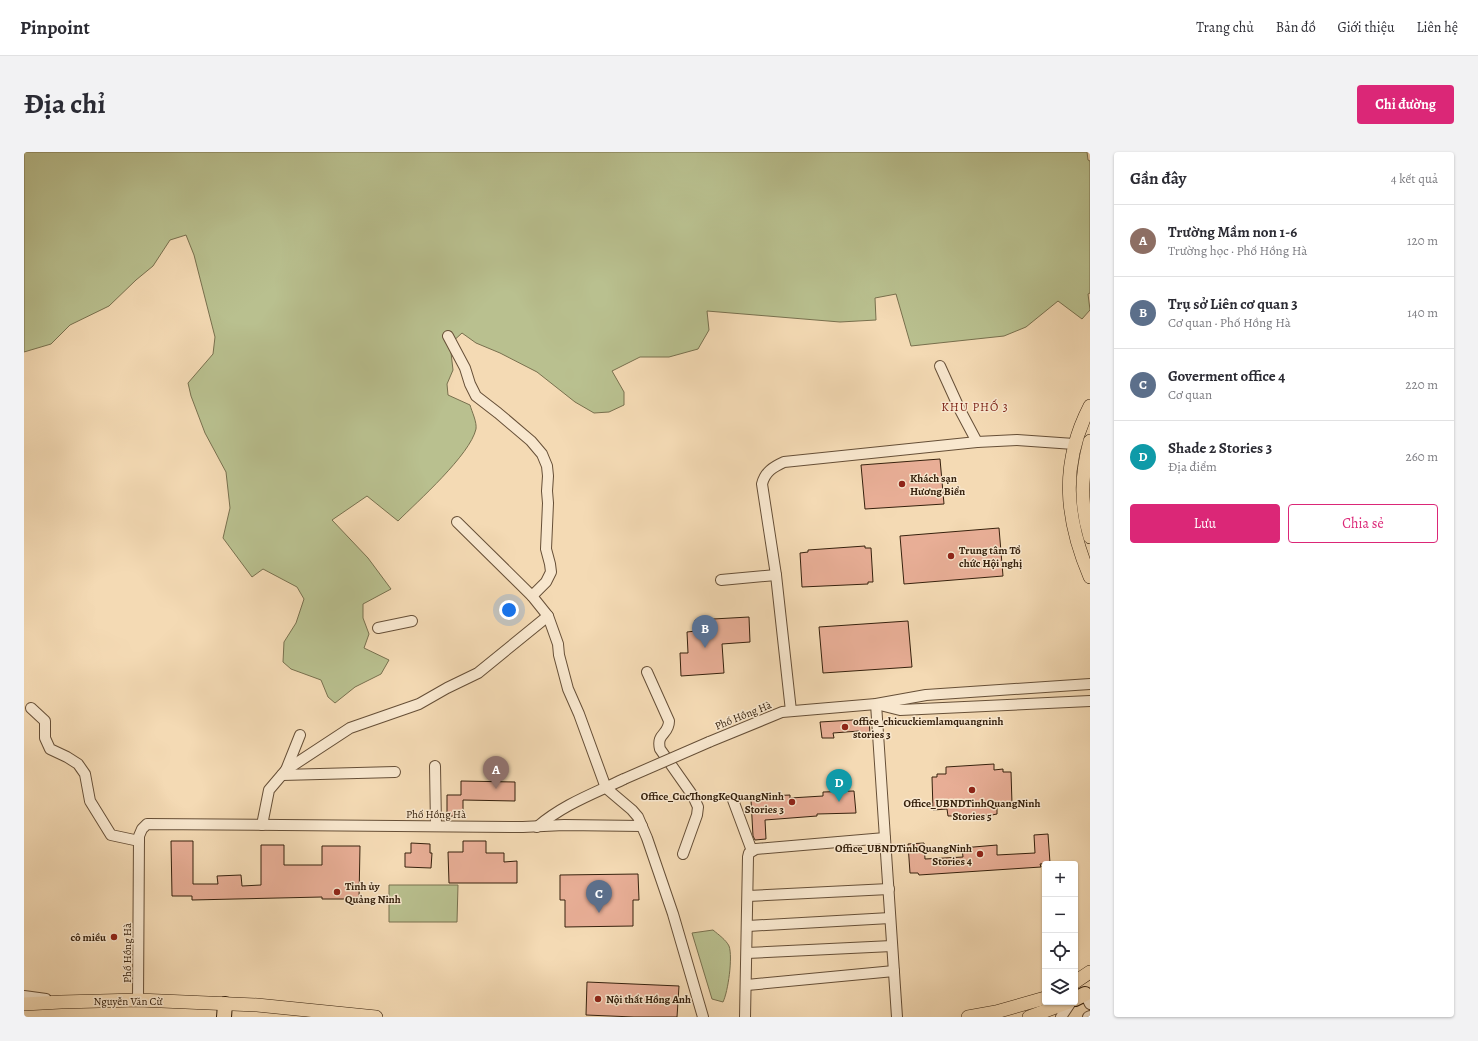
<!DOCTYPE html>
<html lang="vi">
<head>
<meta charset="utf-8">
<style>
  :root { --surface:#fff; --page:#f2f2f3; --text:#2b2b33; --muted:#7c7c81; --line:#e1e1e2; --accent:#db2777 }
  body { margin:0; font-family:Alegreya,serif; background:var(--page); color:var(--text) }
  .controls { position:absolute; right:12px; bottom:12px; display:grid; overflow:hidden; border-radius:4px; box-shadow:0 1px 3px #0004 }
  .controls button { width:36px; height:36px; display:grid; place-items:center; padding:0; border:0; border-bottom:1px solid var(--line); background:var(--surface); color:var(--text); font:20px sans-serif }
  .you { position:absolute; left:485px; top:458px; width:14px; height:14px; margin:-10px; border:3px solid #fff; border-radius:50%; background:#1a73e8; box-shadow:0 0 0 6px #1a73e833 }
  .badge { display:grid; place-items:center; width:26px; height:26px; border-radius:50%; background:var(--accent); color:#fff; font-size:13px; font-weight:700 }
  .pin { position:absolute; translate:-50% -33px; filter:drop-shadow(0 1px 2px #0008) }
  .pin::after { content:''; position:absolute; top:21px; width:14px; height:12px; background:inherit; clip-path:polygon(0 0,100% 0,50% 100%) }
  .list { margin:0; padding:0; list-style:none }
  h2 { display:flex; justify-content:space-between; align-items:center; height:52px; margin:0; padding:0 16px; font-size:17px }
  h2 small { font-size:13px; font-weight:400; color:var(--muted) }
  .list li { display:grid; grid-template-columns:26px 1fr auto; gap:12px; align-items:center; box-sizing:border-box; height:72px; padding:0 16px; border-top:1px solid var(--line) }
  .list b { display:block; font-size:15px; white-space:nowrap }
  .list p { margin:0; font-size:13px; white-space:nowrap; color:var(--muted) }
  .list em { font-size:13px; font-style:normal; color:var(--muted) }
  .actions { display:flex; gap:8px; padding:12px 16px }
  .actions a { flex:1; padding:9px 0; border:1px solid var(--accent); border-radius:4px; text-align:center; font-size:14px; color:var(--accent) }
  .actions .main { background:var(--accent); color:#fff }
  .icon { flex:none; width:22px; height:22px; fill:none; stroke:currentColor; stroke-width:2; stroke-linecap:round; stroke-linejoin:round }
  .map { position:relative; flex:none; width:1066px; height:865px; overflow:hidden; border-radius:4px }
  header { display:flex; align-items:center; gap:24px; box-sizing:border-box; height:56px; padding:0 20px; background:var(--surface); border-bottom:1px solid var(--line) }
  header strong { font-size:19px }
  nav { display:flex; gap:22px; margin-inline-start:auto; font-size:14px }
  .intro { display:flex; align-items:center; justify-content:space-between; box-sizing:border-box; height:96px; padding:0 24px }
  h1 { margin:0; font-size:28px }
  .button { padding:10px 18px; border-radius:4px; background:var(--accent); color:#fff; font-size:14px; font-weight:700 }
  main { display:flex; gap:24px; padding:0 24px }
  aside { flex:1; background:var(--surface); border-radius:4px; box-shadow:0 1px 3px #0004 }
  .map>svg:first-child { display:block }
</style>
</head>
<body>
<header>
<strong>Pinpoint</strong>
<nav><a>Trang chủ</a><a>Bản đồ</a><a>Giới thiệu</a><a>Liên hệ</a></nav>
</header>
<div class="intro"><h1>Địa chỉ</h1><a class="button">Chỉ đường</a></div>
<main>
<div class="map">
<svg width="1066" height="865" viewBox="0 0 1066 865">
  <rect width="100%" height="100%" fill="#f4dab4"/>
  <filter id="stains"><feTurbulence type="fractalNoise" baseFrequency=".005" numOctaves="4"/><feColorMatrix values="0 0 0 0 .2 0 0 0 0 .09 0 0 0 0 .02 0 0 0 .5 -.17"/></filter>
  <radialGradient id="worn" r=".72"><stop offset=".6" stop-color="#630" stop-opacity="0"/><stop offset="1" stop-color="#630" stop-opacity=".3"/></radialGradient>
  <g fill="#b9c08f" stroke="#78704e">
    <path d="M 0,0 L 1063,0 L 1064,8 L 1066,9 L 1066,141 L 1064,142 L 1066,158 L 1058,167 L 1034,149 L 1002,175 L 980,184 L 887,194 L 872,142 L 851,146 L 852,168 L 816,170 L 683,159 L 685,178 L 674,197 L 645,205 L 616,205 L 588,219 L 600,240 L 600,253 L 585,260 L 570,261 L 551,250 L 513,220 L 476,201 L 452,191 L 438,181 L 426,192 L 429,218 L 423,232 L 424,243 L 446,253 C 448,260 453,270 452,277 C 446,303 394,349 374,369 L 343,344 L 308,368 L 344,406 L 367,437 L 339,452 L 339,466 L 345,482 L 340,496 L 365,508 L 357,522 L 331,535 L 311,551 L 304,545 L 297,528 L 267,517 L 259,510 L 260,490 L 272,471 L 280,447 L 273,435 L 239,417 L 228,425 L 199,386 L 206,356 L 202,320 L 181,281 L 167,244 L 164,231 L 189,202 L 191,185 L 170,103 L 162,83 L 146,88 L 129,114 L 112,128 L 85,154 L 46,173 L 27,192 L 0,200 Z"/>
    <path d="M 365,733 L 434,733 L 433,770 L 365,770 Z"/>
    <path d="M 689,778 C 695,783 702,788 705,794 C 709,805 704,840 699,850 L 688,847 L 668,781 Z"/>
  </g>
  <g fill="#e8ae96" stroke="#36210d">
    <path d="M 916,307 L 920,352 L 841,357 L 837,313 Z"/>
    <path d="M 975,376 L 979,424 L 880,432 L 876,384 Z"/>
    <path d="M 841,394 L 841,396 L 847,396 L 849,430 L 844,430 L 844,432 L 778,435 L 776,401 L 784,400 L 784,398 Z"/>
    <path d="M 725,465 L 726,490 L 698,492 L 700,521 L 657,524 L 656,501 L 664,501 L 663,480 L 672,479 L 671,468 Z"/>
    <path d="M 884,469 L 888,515 L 799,521 L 795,475 Z"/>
    <path d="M 845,567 L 846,582 L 835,582 L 835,579 L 809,581 L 810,586 L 798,586 L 796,570 Z"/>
    <path d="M 970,612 L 970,618 L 979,617 L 979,620 L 987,620 L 988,652 L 973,653 L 973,662 L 968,663 L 924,664 L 923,657 L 909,658 L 908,625 L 913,625 L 913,622 L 922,622 L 922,615 Z"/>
    <path d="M 437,629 L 491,630 L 491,649 L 439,648 L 439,664 L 423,664 L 423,643 L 437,643 Z"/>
    <path d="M 830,639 L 832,661 L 793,662 L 793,664 L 741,668 L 742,687 L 731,688 L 729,684 L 727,648 L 745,647 L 745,644 L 766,643 L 766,646 L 799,644 L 799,640 Z"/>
    <path d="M 1024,682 L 1026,711 L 1016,712 L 1017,715 L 895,723 L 894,721 L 886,721 L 884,692 L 900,691 L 901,707 L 939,705 L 938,696 L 973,693 L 973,703 L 1011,701 L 1010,683 Z"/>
    <path d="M 147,689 L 169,689 L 169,732 L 194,732 L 193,724 L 217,723 L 218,734 L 237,733 L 237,693 L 260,693 L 260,713 L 298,713 L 298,694 L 336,694 L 335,747 L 298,747 L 298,745 L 168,748 L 168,744 L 148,744 Z"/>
    <path d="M 439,689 L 462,689 L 462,701 L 480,701 L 480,710 L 493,709 L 493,731 L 425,731 L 424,700 L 439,700 Z"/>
    <path d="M 387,691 L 406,692 L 406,701 L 408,701 L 407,716 L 381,715 L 381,701 L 387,701 Z"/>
    <path d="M 614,722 L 615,748 L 609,748 L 609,774 L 541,775 L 541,748 L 536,748 L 536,723 Z"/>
    <path d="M 563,830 L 655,834 L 653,865 L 610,865 L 562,863 Z"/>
  </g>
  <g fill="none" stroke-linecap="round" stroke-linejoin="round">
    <defs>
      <g id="minor">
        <path d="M 424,184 L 441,216 L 446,232 L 452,244 L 474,261 L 507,289 L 518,302 L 523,314 L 524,324 L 523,339 L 524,351 L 522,397 L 526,412 L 527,420 L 522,430 L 508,444"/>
        <path d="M 916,214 L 936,258 L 953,290"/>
        <path d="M 433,370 L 508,444 L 524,464 L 534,492 L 535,503 L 544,537 L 555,562 L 582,636 L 608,658 L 614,665 L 623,686 L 649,762 L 679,865"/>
        <path d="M 697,428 L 752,423"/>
        <path d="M 354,476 L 388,469"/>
        <path d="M 623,520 L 645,569 C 645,583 632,581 636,597 L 669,644 L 674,655 L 673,663 L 659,702"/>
        <path d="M 852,552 L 873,865"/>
        <path d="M 856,553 L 876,558 L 1066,549"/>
        <path d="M 7,556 L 21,569 L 21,586 L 26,597 L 43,605 L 54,612 L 61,622 L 66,649 L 87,683 L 115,689"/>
        <path d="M 767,559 L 752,423 L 738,332 C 741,320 749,315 760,310 L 953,290 L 993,288 L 1050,292"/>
        <path d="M 685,590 L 758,560 L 852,552 L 902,543 L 1066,532"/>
        <path d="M 411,614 L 412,674"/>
        <path d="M 262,618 L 276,583"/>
        <path d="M 258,623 L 371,620"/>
        <path d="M 709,648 L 728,699"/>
        <path d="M 238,673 L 245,638 L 262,618 L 326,576 L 395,552 L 423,536 L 454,521 L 524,464"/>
        <path d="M 513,675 C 540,652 569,642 600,627"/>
        <path d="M 724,744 L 865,737"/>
        <path d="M 724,774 L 866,766"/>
        <path d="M 723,801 L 868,794"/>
        <path d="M 723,833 L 870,819"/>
        <path d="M 1061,842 L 1066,852"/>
        <path d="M 0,844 L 22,847"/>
        <path d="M 114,848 L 115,684 L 118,677 L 123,672 L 499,675 L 540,673 L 618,674"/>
        <path d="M 721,865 L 724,705 L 725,701 L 732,697 L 861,686"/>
        <path d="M 1037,865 L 1047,850"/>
        <path d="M 1064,865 L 1066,864"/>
      </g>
      <g id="major">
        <path d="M 1066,254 C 1036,312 1041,366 1066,425"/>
        <path d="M 1066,289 C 1057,323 1056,352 1066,385"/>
        <path d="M 1051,830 L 1066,820"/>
        <path d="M 0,852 L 37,850 L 114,848 L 233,853 L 352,865"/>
        <path d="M 944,865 L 972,860 L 1021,846"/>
        <path d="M 1005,865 L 1045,850"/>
      </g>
      <g id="highway">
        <path d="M 1051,847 L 1061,842"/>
        <path d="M 200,865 L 201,852"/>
      </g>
    </defs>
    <use href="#minor" stroke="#664f37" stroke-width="12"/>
    <use href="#major" stroke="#36210d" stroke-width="14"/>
    <use href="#highway" stroke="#36210d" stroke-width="16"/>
    <use href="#minor" stroke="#f8e7ce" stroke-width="10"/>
    <use href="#major" stroke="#f4dab4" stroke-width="13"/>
    <use href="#highway" stroke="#f4dab4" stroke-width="14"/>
    <defs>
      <path id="minor-bridge" d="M 600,627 L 685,590"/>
    </defs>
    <use href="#minor-bridge" stroke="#664f37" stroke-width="12" stroke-linecap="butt"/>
    <use href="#minor-bridge" stroke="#f8e7ce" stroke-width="10"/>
  </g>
  <g fill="#8f2418" stroke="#f8e7ce" stroke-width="1.5">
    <circle cx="878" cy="332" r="4"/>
    <circle cx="927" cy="404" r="4"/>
    <circle cx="821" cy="575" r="4"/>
    <circle cx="948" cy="638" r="4"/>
    <circle cx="768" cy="650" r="4"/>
    <circle cx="956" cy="702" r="4"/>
    <circle cx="313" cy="740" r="4"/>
    <circle cx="90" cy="785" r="4"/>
    <circle cx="574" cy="847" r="4"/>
  </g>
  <g text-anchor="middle" stroke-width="3" stroke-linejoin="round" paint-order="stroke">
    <g font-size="11" font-weight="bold" fill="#36210d" stroke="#f8e7ce" text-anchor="start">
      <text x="886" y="330">Khách sạn<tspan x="886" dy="13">Hương Biển</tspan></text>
      <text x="935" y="402">Trung tâm Tổ<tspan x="935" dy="13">chức Hội nghị</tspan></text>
      <text x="829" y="573">office_chicuckiemlamquangninh<tspan x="829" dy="13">stories 3</tspan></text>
      <text x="760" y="648" text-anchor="end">Office_CucThongKeQuangNinh<tspan x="760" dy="13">Stories 3</tspan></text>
      <text x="948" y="655" text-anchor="middle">Office_UBNDTinhQuangNinh<tspan x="948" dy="13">Stories 5</tspan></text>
      <text x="948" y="700" text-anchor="end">Office_UBNDTinhQuangNinh<tspan x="948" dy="13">Stories 4</tspan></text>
      <text x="321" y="738">Tỉnh ủy<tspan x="321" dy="13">Quảng Ninh</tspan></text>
      <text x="82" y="789" text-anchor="end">cô miều</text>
      <text x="582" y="851">Nội thất Hồng Anh</text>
    </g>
    <g font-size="11" fill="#36210d" stroke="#f8e7ce">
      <text transform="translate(719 563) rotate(-22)" y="4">Phố Hồng Hà</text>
      <text x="412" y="666">Phố Hồng Hà</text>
      <text transform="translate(103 801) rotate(-90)" y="4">Phố Hồng Hà</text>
      <text x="104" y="853">Nguyễn Văn Cừ</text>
    </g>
    <g font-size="12" letter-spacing="1" fill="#7a1f14" stroke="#f8e7ce">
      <text x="951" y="259">KHU PHỐ 3</text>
    </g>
  </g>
  <rect width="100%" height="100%" filter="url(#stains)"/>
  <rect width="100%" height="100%" fill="url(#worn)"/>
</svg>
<div class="controls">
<button>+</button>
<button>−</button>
<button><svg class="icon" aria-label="locate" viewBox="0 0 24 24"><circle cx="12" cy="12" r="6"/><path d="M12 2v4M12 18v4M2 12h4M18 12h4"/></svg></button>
<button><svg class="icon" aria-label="layers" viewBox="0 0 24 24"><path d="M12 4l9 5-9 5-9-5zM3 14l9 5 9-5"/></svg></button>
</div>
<div class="you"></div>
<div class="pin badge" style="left:472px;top:637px;background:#8d6e63">A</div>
<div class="pin badge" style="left:681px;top:496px;background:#5c6f8a">B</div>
<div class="pin badge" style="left:575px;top:761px;background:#5c6f8a">C</div>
<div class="pin badge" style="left:815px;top:650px;background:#0f9aa8">D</div>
</div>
<aside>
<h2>Gần đây<small>4 kết quả</small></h2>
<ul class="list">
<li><span class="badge" style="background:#8d6e63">A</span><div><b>Trường Mầm non 1-6</b><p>Trường học · Phố Hồng Hà</p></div><em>120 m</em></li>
<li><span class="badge" style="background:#5c6f8a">B</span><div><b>Trụ sở Liên cơ quan 3</b><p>Cơ quan · Phố Hồng Hà</p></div><em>140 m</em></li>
<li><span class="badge" style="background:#5c6f8a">C</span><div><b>Goverment office 4</b><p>Cơ quan</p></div><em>220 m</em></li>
<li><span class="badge" style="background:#0f9aa8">D</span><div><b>Shade 2 Stories 3</b><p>Địa điểm</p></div><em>260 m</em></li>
</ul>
<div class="actions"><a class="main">Lưu</a><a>Chia sẻ</a></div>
</aside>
</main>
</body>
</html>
